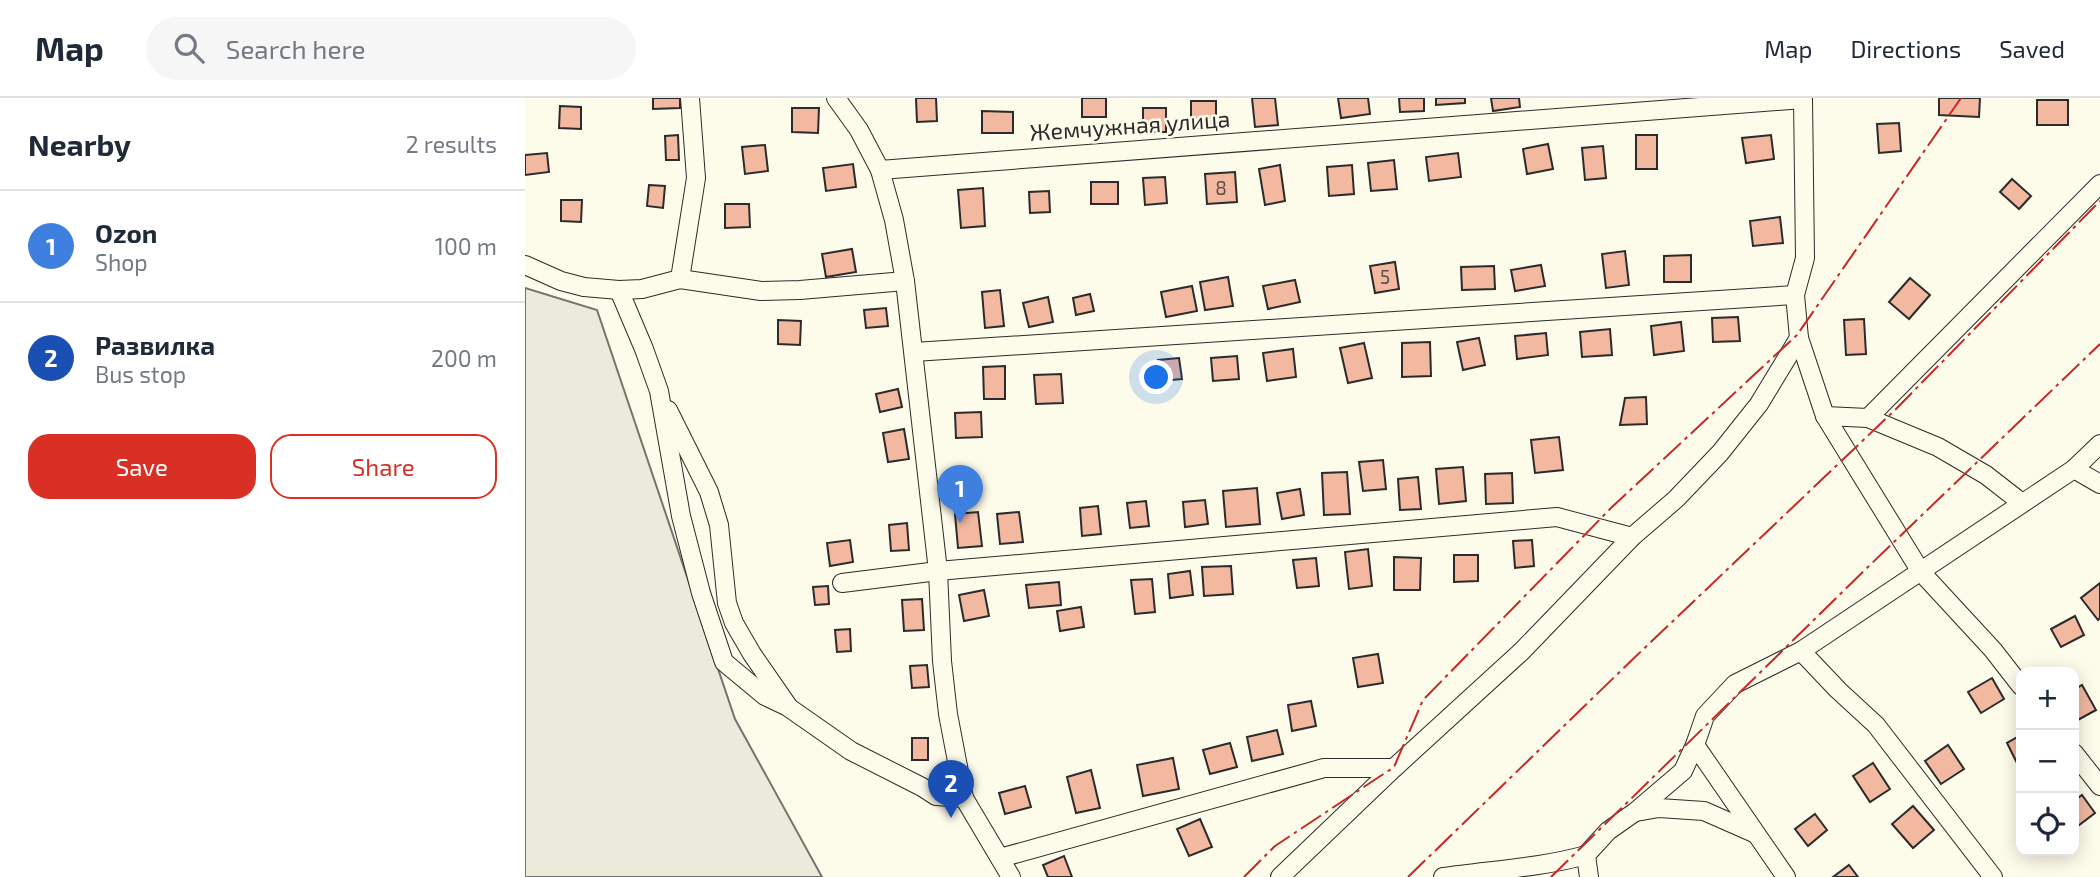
<!DOCTYPE html>
<html lang="en">
<head>
<meta charset="utf-8">
<style>
  :root { --surface:#fff; --page:#f6f6f7; --text:#1f2937; --muted:#747a83; --line:#e0e1e3; --accent:#d93025 }
  body { margin:0; font-family:"Exo 2",sans-serif; background:var(--page); color:var(--text) }
  .controls { position:absolute; right:21px; bottom:21px; display:grid; overflow:hidden; border-radius:14px; box-shadow:0 4px 18px #0003 }
  .controls button { width:63px; height:63px; display:grid; place-items:center; padding:0; border:0; border-bottom:2px solid var(--line); background:var(--surface); color:var(--text); font:35px sans-serif }
  .you { position:absolute; left:632px; top:280px; width:24px; height:24px; margin:-18px; border:5px solid #fff; border-radius:50%; background:#1a73e8; box-shadow:0 0 0 10px #1a73e833 }
  .badge { display:grid; place-items:center; width:46px; height:46px; border-radius:50%; background:var(--accent); color:#fff; font-size:23px; font-weight:700 }
  .pin { position:absolute; translate:-50% -58px; filter:drop-shadow(0 2px 4px #0008) }
  .pin::after { content:''; position:absolute; top:37px; width:24px; height:21px; background:inherit; clip-path:polygon(0 0,100% 0,50% 100%) }
  .list { margin:0; padding:0; list-style:none }
  h2 { display:flex; justify-content:space-between; align-items:center; height:91px; margin:0; padding:0 28px; font-size:30px }
  h2 small { font-size:23px; font-weight:400; color:var(--muted) }
  .list li { display:grid; grid-template-columns:46px 1fr auto; gap:21px; align-items:center; box-sizing:border-box; height:112px; padding:0 28px; border-top:2px solid var(--line) }
  .list b { display:block; font-size:26px; white-space:nowrap }
  .list p { margin:0; font-size:23px; white-space:nowrap; color:var(--muted) }
  .list em { font-size:23px; font-style:normal; color:var(--muted) }
  .actions { display:flex; gap:14px; padding:21px 28px }
  .actions a { flex:1; padding:16px 0; border:2px solid var(--accent); border-radius:21px; text-align:center; font-size:24px; color:var(--accent) }
  .actions .main { background:var(--accent); color:#fff }
  .icon { flex:none; width:38px; height:38px; fill:none; stroke:currentColor; stroke-width:2; stroke-linecap:round; stroke-linejoin:round }
  .map { position:relative; flex:none; width:1575px; height:779px; overflow:hidden }
  header { display:flex; align-items:center; gap:42px; box-sizing:border-box; height:98px; padding:0 35px; background:var(--surface); border-bottom:2px solid var(--line) }
  header strong { font-size:33px }
  nav { display:flex; gap:38px; margin-inline-start:auto; font-size:24px }
  .search { width:490px; height:63px; background:var(--page); display:flex; align-items:center; gap:18px; box-sizing:border-box; padding:0 24px; border-radius:38px; color:var(--muted); font-size:26px }
  main { display:flex }
  aside { flex:1; background:var(--surface) }
  .map>svg:first-child { display:block }
</style>
</head>
<body>
<header>
<strong>Map</strong>
<div class="search"><svg class="icon" aria-label="search" viewBox="0 0 24 24"><circle cx="10" cy="10" r="6"/><path d="M15 15l6 6"/></svg>Search here</div>
<nav><a>Map</a><a>Directions</a><a>Saved</a></nav>
</header>
<main>
<aside>
<h2>Nearby<small>2 results</small></h2>
<ul class="list">
<li><span class="badge" style="background:#3f7fe0">1</span><div><b>Ozon</b><p>Shop</p></div><em>100 m</em></li>
<li><span class="badge" style="background:#1a4fb4">2</span><div><b>Развилка</b><p>Bus stop</p></div><em>200 m</em></li>
</ul>
<div class="actions"><a class="main">Save</a><a>Share</a></div>
</aside>
<div class="map">
<svg width="1575" height="779" viewBox="0 0 1575 779">
  <rect width="100%" height="100%" fill="#fdfbea"/>
  <path fill="#ecebdb" stroke="#74746e" stroke-width="2" d="M 0,190 L 72,212 L 210,621 L 297,779 L 0,779 Z"/>
  <g fill="#f2b8a0" stroke="#2b2b2b" stroke-width="2">
    <path d="M 128,0 L 155,0 L 155,10 L 128,11 Z"/>
    <path d="M 391,0 L 411,0 L 412,23 L 392,24 Z"/>
    <rect x="557" y="0" width="24" height="19"/>
    <path d="M 727,0 L 750,0 L 753,27 L 730,29 Z"/>
    <path d="M 813,0 L 843,0 L 845,16 L 816,20 Z"/>
    <path d="M 874,0 L 899,0 L 899,13 L 875,14 Z"/>
    <path d="M 911,0 L 940,0 L 940,5 L 911,7 Z"/>
    <path d="M 966,0 L 994,0 L 995,9 L 968,13 Z"/>
    <path d="M 1414,0 L 1455,0 L 1454,19 L 1414,17 Z"/>
    <rect x="1512" y="2" width="31" height="25"/>
    <rect x="666" y="3" width="25" height="27"/>
    <path d="M 35,8 L 56,9 L 56,31 L 34,30 Z"/>
    <path d="M 267,10 L 294,10 L 293,35 L 267,34 Z"/>
    <rect x="618" y="10" width="23" height="24"/>
    <path d="M 457,13 L 488,14 L 488,35 L 457,35 Z"/>
    <path d="M 1374,25 L 1376,53 L 1354,55 L 1352,26 Z"/>
    <path d="M 153,37 L 154,62 L 141,62 L 140,38 Z"/>
    <rect x="1111" y="37" width="21" height="34"/>
    <path d="M 1246,37 L 1249,61 L 1221,65 L 1217,40 Z"/>
    <path d="M 1023,46 L 1028,71 L 1002,76 L 998,51 Z"/>
    <path d="M 240,47 L 243,73 L 220,76 L 217,49 Z"/>
    <path d="M 1078,48 L 1081,80 L 1060,82 L 1057,50 Z"/>
    <path d="M 22,55 L 24,74 L 0,77 L 0,57 Z"/>
    <path d="M 933,55 L 936,79 L 904,83 L 901,59 Z"/>
    <path d="M 869,62 L 872,91 L 846,93 L 843,65 Z"/>
    <path d="M 328,66 L 331,89 L 301,93 L 298,70 Z"/>
    <path d="M 755,67 L 760,103 L 740,107 L 734,71 Z"/>
    <path d="M 827,67 L 829,96 L 804,98 L 802,69 Z"/>
    <path d="M 710,74 L 712,104 L 682,106 L 680,76 Z"/>
    <path d="M 640,79 L 642,105 L 620,107 L 618,80 Z"/>
    <path d="M 1487,81 L 1506,98 L 1494,111 L 1475,94 Z"/>
    <rect x="566" y="84" width="27" height="22"/>
    <path d="M 124,87 L 140,88 L 138,110 L 122,108 Z"/>
    <path d="M 458,90 L 460,128 L 436,130 L 433,92 Z"/>
    <path d="M 524,93 L 525,114 L 505,115 L 504,94 Z"/>
    <path d="M 36,102 L 57,102 L 56,124 L 36,123 Z"/>
    <path d="M 200,106 L 224,106 L 225,129 L 200,130 Z"/>
    <path d="M 1255,119 L 1258,145 L 1228,148 L 1225,123 Z"/>
    <path d="M 327,151 L 331,174 L 301,179 L 297,156 Z"/>
    <path d="M 1100,153 L 1104,187 L 1081,190 L 1077,156 Z"/>
    <path d="M 1166,157 L 1166,184 L 1139,184 L 1139,158 Z"/>
    <path d="M 870,164 L 874,191 L 850,195 L 845,168 Z"/>
    <path d="M 1016,167 L 1020,188 L 990,193 L 986,172 Z"/>
    <path d="M 969,168 L 970,191 L 937,192 L 936,169 Z"/>
    <path d="M 703,179 L 708,208 L 680,212 L 675,184 Z"/>
    <path d="M 1385,180 L 1405,197 L 1384,221 L 1364,204 Z"/>
    <path d="M 770,182 L 775,204 L 743,211 L 738,188 Z"/>
    <path d="M 667,188 L 672,213 L 641,219 L 636,194 Z"/>
    <path d="M 475,192 L 479,228 L 460,230 L 457,194 Z"/>
    <path d="M 565,196 L 569,213 L 551,217 L 548,200 Z"/>
    <path d="M 523,199 L 528,224 L 504,229 L 498,205 Z"/>
    <path d="M 361,210 L 363,228 L 341,230 L 339,212 Z"/>
    <path d="M 1213,219 L 1215,243 L 1188,244 L 1187,220 Z"/>
    <path d="M 1339,221 L 1341,256 L 1321,257 L 1319,222 Z"/>
    <path d="M 253,222 L 276,223 L 275,247 L 253,246 Z"/>
    <path d="M 1156,224 L 1159,253 L 1129,257 L 1126,228 Z"/>
    <path d="M 1085,231 L 1087,257 L 1057,259 L 1055,234 Z"/>
    <path d="M 1021,235 L 1023,257 L 992,261 L 990,238 Z"/>
    <path d="M 954,240 L 960,267 L 938,272 L 932,244 Z"/>
    <path d="M 905,244 L 906,278 L 877,279 L 877,245 Z"/>
    <path d="M 839,245 L 847,280 L 823,285 L 815,250 Z"/>
    <path d="M 768,251 L 771,279 L 742,283 L 738,255 Z"/>
    <path d="M 712,258 L 714,281 L 688,283 L 686,260 Z"/>
    <path d="M 654,260 L 657,281 L 635,283 L 633,262 Z"/>
    <path d="M 480,268 L 480,301 L 459,301 L 458,269 Z"/>
    <path d="M 536,276 L 538,305 L 511,306 L 509,277 Z"/>
    <path d="M 373,291 L 377,309 L 355,314 L 351,296 Z"/>
    <path d="M 1121,299 L 1122,326 L 1095,327 L 1100,300 Z"/>
    <path d="M 456,314 L 457,339 L 431,340 L 430,315 Z"/>
    <path d="M 379,331 L 384,361 L 363,364 L 358,335 Z"/>
    <path d="M 1034,339 L 1038,372 L 1010,375 L 1006,342 Z"/>
    <path d="M 858,362 L 861,391 L 838,393 L 834,364 Z"/>
    <path d="M 938,369 L 941,403 L 914,406 L 911,371 Z"/>
    <path d="M 822,374 L 825,416 L 799,417 L 797,375 Z"/>
    <path d="M 987,375 L 988,405 L 961,406 L 960,376 Z"/>
    <path d="M 893,379 L 896,411 L 875,412 L 873,381 Z"/>
    <path d="M 732,390 L 735,426 L 701,429 L 698,393 Z"/>
    <path d="M 775,391 L 779,417 L 757,421 L 752,395 Z"/>
    <path d="M 680,402 L 683,426 L 660,429 L 658,404 Z"/>
    <path d="M 621,403 L 624,428 L 605,430 L 602,405 Z"/>
    <path d="M 573,408 L 576,436 L 557,438 L 555,410 Z"/>
    <path d="M 453,414 L 457,448 L 433,450 L 430,416 Z"/>
    <path d="M 494,414 L 498,444 L 475,446 L 472,416 Z"/>
    <path d="M 382,425 L 384,452 L 366,453 L 364,427 Z"/>
    <path d="M 325,442 L 328,464 L 305,468 L 302,445 Z"/>
    <path d="M 1007,442 L 1009,468 L 990,470 L 988,443 Z"/>
    <path d="M 843,451 L 847,488 L 824,491 L 820,454 Z"/>
    <path d="M 929,457 L 953,457 L 953,483 L 929,484 Z"/>
    <path d="M 869,459 L 896,460 L 895,492 L 869,492 Z"/>
    <path d="M 791,460 L 794,488 L 772,490 L 768,462 Z"/>
    <path d="M 706,468 L 708,496 L 679,498 L 677,469 Z"/>
    <path d="M 665,473 L 668,497 L 645,500 L 643,476 Z"/>
    <path d="M 627,481 L 630,514 L 610,516 L 606,482 Z"/>
    <path d="M 534,484 L 536,507 L 504,510 L 501,487 Z"/>
    <path d="M 1575,485 L 1575,520 L 1573,522 L 1556,500 Z"/>
    <path d="M 303,488 L 304,506 L 290,507 L 288,489 Z"/>
    <path d="M 459,492 L 464,518 L 439,523 L 434,497 Z"/>
    <path d="M 397,501 L 399,532 L 379,533 L 377,502 Z"/>
    <path d="M 556,509 L 559,529 L 535,533 L 532,513 Z"/>
    <path d="M 1550,518 L 1559,537 L 1536,549 L 1526,531 Z"/>
    <path d="M 325,531 L 326,553 L 312,554 L 310,532 Z"/>
    <path d="M 853,556 L 858,585 L 833,589 L 828,560 Z"/>
    <path d="M 402,567 L 404,589 L 387,590 L 385,568 Z"/>
    <path d="M 1467,580 L 1479,601 L 1456,615 L 1443,594 Z"/>
    <path d="M 1557,587 L 1571,612 L 1551,623 L 1549,618 L 1549,592 Z"/>
    <path d="M 786,603 L 791,628 L 767,633 L 763,607 Z"/>
    <path d="M 752,632 L 758,656 L 727,663 L 722,639 Z"/>
    <path d="M 1496,637 L 1496,663 L 1492,665 L 1482,645 Z"/>
    <rect x="387" y="640" width="16" height="22"/>
    <path d="M 705,645 L 712,669 L 685,676 L 678,652 Z"/>
    <path d="M 1423,647 L 1439,671 L 1416,686 L 1400,663 Z"/>
    <path d="M 648,660 L 654,691 L 618,698 L 612,667 Z"/>
    <path d="M 1348,665 L 1365,691 L 1345,704 L 1328,678 Z"/>
    <path d="M 566,672 L 575,710 L 551,715 L 542,679 Z"/>
    <path d="M 500,688 L 506,709 L 480,716 L 474,695 Z"/>
    <path d="M 1557,697 L 1570,715 L 1549,731 L 1549,703 Z"/>
    <path d="M 1388,708 L 1409,732 L 1388,750 L 1367,726 Z"/>
    <path d="M 1290,716 L 1302,732 L 1283,748 L 1270,731 Z"/>
    <path d="M 675,721 L 687,749 L 664,758 L 652,731 Z"/>
    <path d="M 539,758 L 547,779 L 523,779 L 518,767 Z"/>
    <path d="M 1324,767 L 1333,779 L 1308,779 Z"/>
  </g>
  <g fill="none" stroke-linecap="round" stroke-linejoin="round">
    <defs>
      <g id="minor">
        <path d="M 311,0 L 334,32 L 355,72 L 369,122 L 380,183 L 413,473 L 417,563 L 423,616 L 439,700 L 486,779"/>
        <path d="M 1278,0 L 1280,160 L 1270,197 L 1274,240 L 1300,318 L 1396,474 L 1468,552 L 1496,588"/>
        <path d="M 355,72 L 1278,1"/>
        <path d="M 0,167 L 36,183 L 59,189 L 94,192 L 117,191 L 155,181 L 236,193 L 275,192 L 380,183"/>
        <path d="M 155,181 L 171,80 L 165,0"/>
        <path d="M 94,192 L 119,251 L 134,293 L 156,418 L 176,495 L 199,564 L 240,598 L 263,609 L 326,653 L 397,689 L 411,698 L 439,700"/>
        <path d="M 389,254 L 1270,197"/>
        <path d="M 143,312 L 184,394 L 194,427 L 202,505 L 209,525 L 227,556 L 263,608"/>
        <path d="M 1300,318 L 1343,320 L 1413,349 L 1461,377 L 1497,405"/>
        <path d="M 1343,320 L 1575,86"/>
        <path d="M 1549,371 L 1575,386"/>
        <path d="M 317,485 L 413,473 L 1032,419 L 1107,439"/>
        <path d="M 1276,553 L 1313,592 L 1351,627 L 1468,779"/>
        <path d="M 1170,647 L 1261,779"/>
        <path d="M 1549,655 L 1575,688"/>
        <path d="M 1111,714 L 1134,710 L 1179,713 L 1229,735"/>
        <path d="M 475,760 L 799,670 L 869,670"/>
        <path d="M 755,779 L 869,670 L 996,554 L 1107,439 L 1151,401 L 1195,355 L 1234,306 L 1274,240"/>
        <path d="M 918,779 C 965,772 1015,770 1061,757"/>
        <path d="M 1064,779 L 1061,757 L 1083,733 L 1110,714 L 1158,673 L 1170,647 L 1180,618 L 1210,586 L 1276,553 L 1549,371 L 1575,346"/>
      </g>
    </defs>
    <use href="#minor" stroke="#2b2b2b" stroke-width="20"/>
    <use href="#minor" stroke="#fdfbea" stroke-width="18"/>
    <g stroke="#c62828" stroke-width="2" stroke-dasharray="24 5 3.5 5" stroke-linecap="butt">
      <path d="M 719,779 L 750,748 L 869,669 L 898,602 L 1087,409 L 1272,237 L 1436,0"/>
      <path d="M 883,779 L 1107,562 L 1371,311 L 1575,103"/>
      <path d="M 1026,779 L 1344,468 L 1575,246"/>
    </g>
  </g>
  <g text-anchor="middle" stroke-width="5" stroke-linejoin="round" paint-order="stroke">
    <g font-size="19" fill="#5d4e48">
      <text x="696" y="97">8</text>
      <text x="860" y="186">5</text>
    </g>
    <g font-size="23" fill="#2b2b2b" stroke="#fdfbea">
      <text transform="translate(605 28) rotate(-4)" y="8">Жемчужная улица</text>
    </g>
  </g>
</svg>
<div class="controls">
<button>+</button>
<button>−</button>
<button><svg class="icon" aria-label="locate" viewBox="0 0 24 24"><circle cx="12" cy="12" r="6"/><path d="M12 2v4M12 18v4M2 12h4M18 12h4"/></svg></button>
</div>
<div class="you"></div>
<div class="pin badge" style="left:435px;top:425px;background:#3f7fe0">1</div>
<div class="pin badge" style="left:426px;top:720px;background:#1a4fb4">2</div>
</div>
</main>
</body>
</html>
